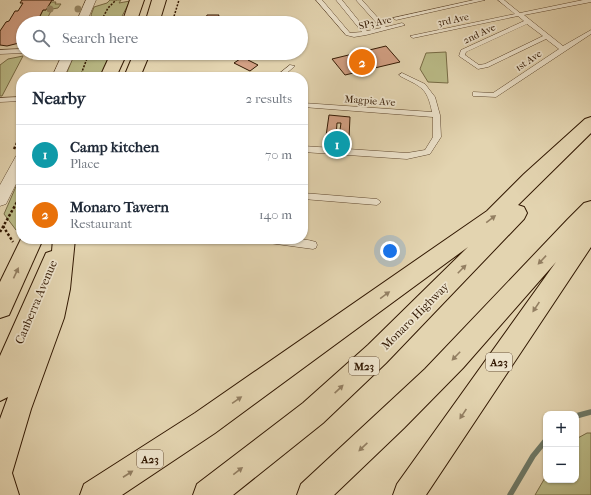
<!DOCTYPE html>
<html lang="en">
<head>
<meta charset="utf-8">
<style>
  :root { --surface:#fff; --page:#f2f2f3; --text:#1f2937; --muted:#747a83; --line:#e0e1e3; --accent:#8f2418 }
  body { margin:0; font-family:"IM FELL French Canon",serif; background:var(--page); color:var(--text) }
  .controls { position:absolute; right:12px; bottom:12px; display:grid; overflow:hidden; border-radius:8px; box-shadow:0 1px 3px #0004 }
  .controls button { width:36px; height:36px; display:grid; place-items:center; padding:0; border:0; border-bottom:1px solid var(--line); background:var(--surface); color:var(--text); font:20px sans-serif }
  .you { position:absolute; left:390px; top:251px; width:14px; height:14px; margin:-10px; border:3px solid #fff; border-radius:50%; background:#1a73e8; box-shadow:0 0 0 6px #1a73e833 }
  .badge { display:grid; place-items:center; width:26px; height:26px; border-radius:50%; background:var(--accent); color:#fff; font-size:13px; font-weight:700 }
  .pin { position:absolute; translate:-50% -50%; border:2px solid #fff; box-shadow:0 1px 4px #0006 }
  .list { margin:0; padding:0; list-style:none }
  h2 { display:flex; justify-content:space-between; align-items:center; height:52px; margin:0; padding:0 16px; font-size:17px }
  h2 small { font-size:13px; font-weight:400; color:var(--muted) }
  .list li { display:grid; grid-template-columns:26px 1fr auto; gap:12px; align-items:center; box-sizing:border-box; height:60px; padding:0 16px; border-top:1px solid var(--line) }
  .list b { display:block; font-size:15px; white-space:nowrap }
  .list p { margin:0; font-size:13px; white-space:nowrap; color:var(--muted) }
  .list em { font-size:13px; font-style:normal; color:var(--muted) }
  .icon { flex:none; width:22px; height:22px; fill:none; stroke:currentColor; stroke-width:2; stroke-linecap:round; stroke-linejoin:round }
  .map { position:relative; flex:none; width:591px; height:495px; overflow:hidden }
  .search { position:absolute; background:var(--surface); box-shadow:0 1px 3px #0004; left:16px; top:16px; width:292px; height:44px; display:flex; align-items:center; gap:10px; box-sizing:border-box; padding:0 14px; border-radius:22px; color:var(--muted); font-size:15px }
  .panel { position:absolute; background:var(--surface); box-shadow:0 1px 3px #0004; left:16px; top:72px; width:292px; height:172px; border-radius:16px }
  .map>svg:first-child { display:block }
</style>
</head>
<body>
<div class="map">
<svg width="591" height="495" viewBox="0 0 591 495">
  <rect width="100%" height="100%" fill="#e3d4b0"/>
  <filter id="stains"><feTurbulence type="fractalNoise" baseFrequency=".005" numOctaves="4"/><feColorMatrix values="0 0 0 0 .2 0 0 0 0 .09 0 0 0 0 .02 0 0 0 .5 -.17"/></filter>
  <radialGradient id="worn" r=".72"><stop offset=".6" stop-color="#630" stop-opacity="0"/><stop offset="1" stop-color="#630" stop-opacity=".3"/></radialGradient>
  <g fill="#babb87" stroke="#766a44">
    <path d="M 110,0 L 121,0 L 119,3 L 130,1 L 120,20 L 114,23 L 94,23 L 91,15 L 94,7 L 107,3 Z"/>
    <path d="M 51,2 L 56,2 L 55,4 L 61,4 L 58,8 L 52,9 L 45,23 L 33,23 L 35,20 L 38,20 L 43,10 L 46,10 Z"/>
    <path d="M 446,52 L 448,83 L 428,82 L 420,69 L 426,53 Z"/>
    <path d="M 75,53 L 105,53 L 110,60 L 100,77 L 65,77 Z"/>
    <path d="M 23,56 L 2,96 L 0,96 L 0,65 L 8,59 Z"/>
    <path d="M 21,175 L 21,229 L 16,230 L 4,214 Z"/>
    <path d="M 587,433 L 591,433 L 591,495 L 535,495 L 546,476 L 546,480 L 576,480 L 576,439 Z"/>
  </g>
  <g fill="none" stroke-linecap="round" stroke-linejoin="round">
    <g stroke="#6d7866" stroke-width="5.5">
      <path d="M 576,416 L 591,412"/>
      <path d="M 510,495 L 533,456 L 546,440"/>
    </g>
  </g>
  <g fill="#d3a084" stroke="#321802">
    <path d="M 22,0 L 52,0 L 46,10 L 43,10 L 38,20 L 35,20 L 33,23 L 23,23 L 23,36 L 19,43 L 7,46 L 0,45 L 0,31 L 6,22 L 9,21 L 15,11 L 18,11 L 23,3 L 20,3 Z"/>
    <path d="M 207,15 L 219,15 L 217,21 L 225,21 L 224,23 L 204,23 Z"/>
    <path d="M 386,46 L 400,62 L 345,75 L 332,59 Z"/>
    <path d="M 249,53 L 256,55 L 248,60 L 258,65 L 250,71 L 234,63 Z"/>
    <path d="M 329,115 L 350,117 L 349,138 L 339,137 L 341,123 L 337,123 L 336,137 L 326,136 Z"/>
    <path d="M 328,140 L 347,142 L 346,149 L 327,147 Z"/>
  </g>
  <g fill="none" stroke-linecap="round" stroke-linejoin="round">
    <defs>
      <g id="lane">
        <path d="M 316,0 L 322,0 L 350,33 L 362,32 L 336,0 L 342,0 L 367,31 L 381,28 L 356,0 L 362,0 L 386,27 L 402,23 L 405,25 L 366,35 L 354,37 L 346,35 Z"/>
        <path d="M 474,0 L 485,0 L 396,20 L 393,18 Z"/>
        <path d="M 498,0 L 504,0 L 520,13 L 583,0 L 591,0 L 591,2 L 524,15 L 563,46 L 591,30 L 591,34 L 496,97 L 475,96 L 473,96 L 473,92 L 493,93 L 559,49 L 546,39 L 488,67 L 478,69 L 459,56 L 461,50 L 524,21 L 518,16 L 413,38 L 410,36 L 515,14 ZM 527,24 L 543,36 L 485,64 L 479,65 L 465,55 L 466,52 Z"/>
        <path d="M 23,49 L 23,53 L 0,54 L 0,50 Z"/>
        <path d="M 290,65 L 295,66 L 282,77 L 275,77 Z"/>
        <path d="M 402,73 L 425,84 L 435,97 L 440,115 L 441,137 L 430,154 L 407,159 L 303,152 L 303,146 L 407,153 L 425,150 L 433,137 L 433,117 L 303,107 L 303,103 L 432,112 C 427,87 421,87 400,76 L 399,75 Z"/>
        <path d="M 21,97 L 21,101 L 0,102 L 0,98 Z"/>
        <path d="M 303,193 L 377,199 L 381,202 L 377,205 L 303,199 Z"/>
        <path d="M 265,239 C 281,239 300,237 316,242 L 317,245 L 316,248 L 313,249 L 269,243 L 266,242 Z"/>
      </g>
      <g id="street">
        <path d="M 86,0 L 96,0 L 86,23 L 76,23 Z"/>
        <path d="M 63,53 L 75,53 L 64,77 L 52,77 Z"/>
        <path d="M 21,155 L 21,174 L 6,204 L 0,206 L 0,185 L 16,156 Z"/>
      </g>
      <g id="highway">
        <path d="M 130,0 L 144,0 L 136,23 L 122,23 Z"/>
        <path d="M 152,0 L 166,0 L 159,23 L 145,23 Z"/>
        <path d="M 111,53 L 127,53 L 116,77 L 100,77 Z"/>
        <path d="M 134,53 L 150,53 L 140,77 L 124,77 Z"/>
        <path d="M 591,117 L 591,133 L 518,205 L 524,207 L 527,213 L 524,219 L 386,363 L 323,423 L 233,495 L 193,495 L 197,484 L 303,403 L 368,345 L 468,247 L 215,433 L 122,495 L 80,495 L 84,484 L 195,413 L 487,211 L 524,174 L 585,119 Z"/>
        <path d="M 591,201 L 591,247 L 426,495 L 393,495 L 397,484 L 556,262 L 463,368 L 404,428 L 334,495 L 297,495 L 301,484 L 425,369 L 568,219 L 584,203 Z"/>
        <path d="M 21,239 L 43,239 L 9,315 L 0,318 L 0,282 Z"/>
        <path d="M 53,239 L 75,239 L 70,289 L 64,318 L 31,409 L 12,473 L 19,495 L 0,495 L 0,419 L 8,397 L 0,401 L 0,356 L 46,253 L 52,251 Z"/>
      </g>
    </defs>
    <use href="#lane" stroke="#5e472e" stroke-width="1"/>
    <use href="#street" stroke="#5e472e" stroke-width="1"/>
    <use href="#highway" stroke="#321802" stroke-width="2"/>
    <g stroke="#321802" stroke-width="1.5" stroke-dasharray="2 1.5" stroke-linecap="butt">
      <path d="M 52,0 L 54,0"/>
      <path d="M 100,23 L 108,8 L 116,0"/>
      <path d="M 172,23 L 179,0"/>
      <path d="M 80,77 L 89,53"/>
    </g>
    <g stroke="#321802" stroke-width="2.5" stroke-dasharray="2.5 2" stroke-linecap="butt">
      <path d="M 14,149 L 21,135"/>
      <path d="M 3,226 L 13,242"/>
      <path d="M 0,232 L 21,195"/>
    </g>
    <use href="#lane" fill="#ede3cc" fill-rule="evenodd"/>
    <use href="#street" fill="#ede3cc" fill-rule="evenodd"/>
    <use href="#highway" fill="#e3d4b0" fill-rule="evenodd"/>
  </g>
  <g fill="#988866">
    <circle cx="50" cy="9" r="3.5"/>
    <circle cx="78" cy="9" r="3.5"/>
  </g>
  <defs><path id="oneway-solid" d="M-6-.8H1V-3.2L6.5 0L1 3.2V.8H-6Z"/></defs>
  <g fill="#937f62">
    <use href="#oneway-solid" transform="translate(491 219) rotate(-37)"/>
    <use href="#oneway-solid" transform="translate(542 260) rotate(133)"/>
    <use href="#oneway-solid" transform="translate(462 269) rotate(-45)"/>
    <use href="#oneway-solid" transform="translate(16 273) rotate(-65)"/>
    <use href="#oneway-solid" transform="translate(385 295) rotate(-36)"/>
    <use href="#oneway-solid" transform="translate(536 307) rotate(124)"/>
    <use href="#oneway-solid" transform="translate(456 356) rotate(134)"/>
    <use href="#oneway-solid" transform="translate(339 389) rotate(-43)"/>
    <use href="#oneway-solid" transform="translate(237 400) rotate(-35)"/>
    <use href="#oneway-solid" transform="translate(463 414) rotate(124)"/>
    <use href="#oneway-solid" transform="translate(363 447) rotate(137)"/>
    <use href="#oneway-solid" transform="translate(238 471) rotate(-38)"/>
    <use href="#oneway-solid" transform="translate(128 474) rotate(-33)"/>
  </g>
  <g text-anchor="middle" stroke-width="3.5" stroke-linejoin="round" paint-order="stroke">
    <g font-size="10" fill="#321802" stroke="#ede3cc">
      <text transform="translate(453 19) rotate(-11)" y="4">3rd Ave</text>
      <text transform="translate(375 22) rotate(-12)" y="4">SP3 Ave</text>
      <text transform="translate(479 33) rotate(-25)" y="4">2nd Ave</text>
      <text transform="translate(528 60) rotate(-34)" y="4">1st Ave</text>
      <text transform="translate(370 100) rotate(4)" y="4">Magpie Ave</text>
    </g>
    <g fill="#ede3cc" stroke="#6a553f" stroke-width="1">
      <rect x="486" y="353" width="26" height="18" rx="3"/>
      <rect x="349" y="357" width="30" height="18" rx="3"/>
      <rect x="137" y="450" width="26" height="18" rx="3"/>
    </g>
    <g font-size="11" font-weight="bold" fill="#321802">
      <text x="499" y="366">A23</text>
      <text x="364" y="370">M23</text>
      <text x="150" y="463">A23</text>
    </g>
    <g font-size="12" fill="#321802" stroke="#ede3cc">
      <text transform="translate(36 302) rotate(-67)" y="4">Canberra Avenue</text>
      <text transform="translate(415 316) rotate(-45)" y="4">Monaro Highway</text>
    </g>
  </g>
  <rect width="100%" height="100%" filter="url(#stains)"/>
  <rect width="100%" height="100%" fill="url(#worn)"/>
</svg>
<div class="controls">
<button>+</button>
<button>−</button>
</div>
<div class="you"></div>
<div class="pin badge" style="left:337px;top:144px;background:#0f9aa8">1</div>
<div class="pin badge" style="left:362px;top:62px;background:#e8710a">2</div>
<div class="search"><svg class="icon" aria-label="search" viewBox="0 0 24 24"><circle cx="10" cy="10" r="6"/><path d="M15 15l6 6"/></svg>Search here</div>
<section class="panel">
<h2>Nearby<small>2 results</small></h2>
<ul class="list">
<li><span class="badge" style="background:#0f9aa8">1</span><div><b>Camp kitchen</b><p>Place</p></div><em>70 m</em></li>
<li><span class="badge" style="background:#e8710a">2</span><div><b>Monaro Tavern</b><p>Restaurant</p></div><em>140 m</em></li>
</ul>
</section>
</div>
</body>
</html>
